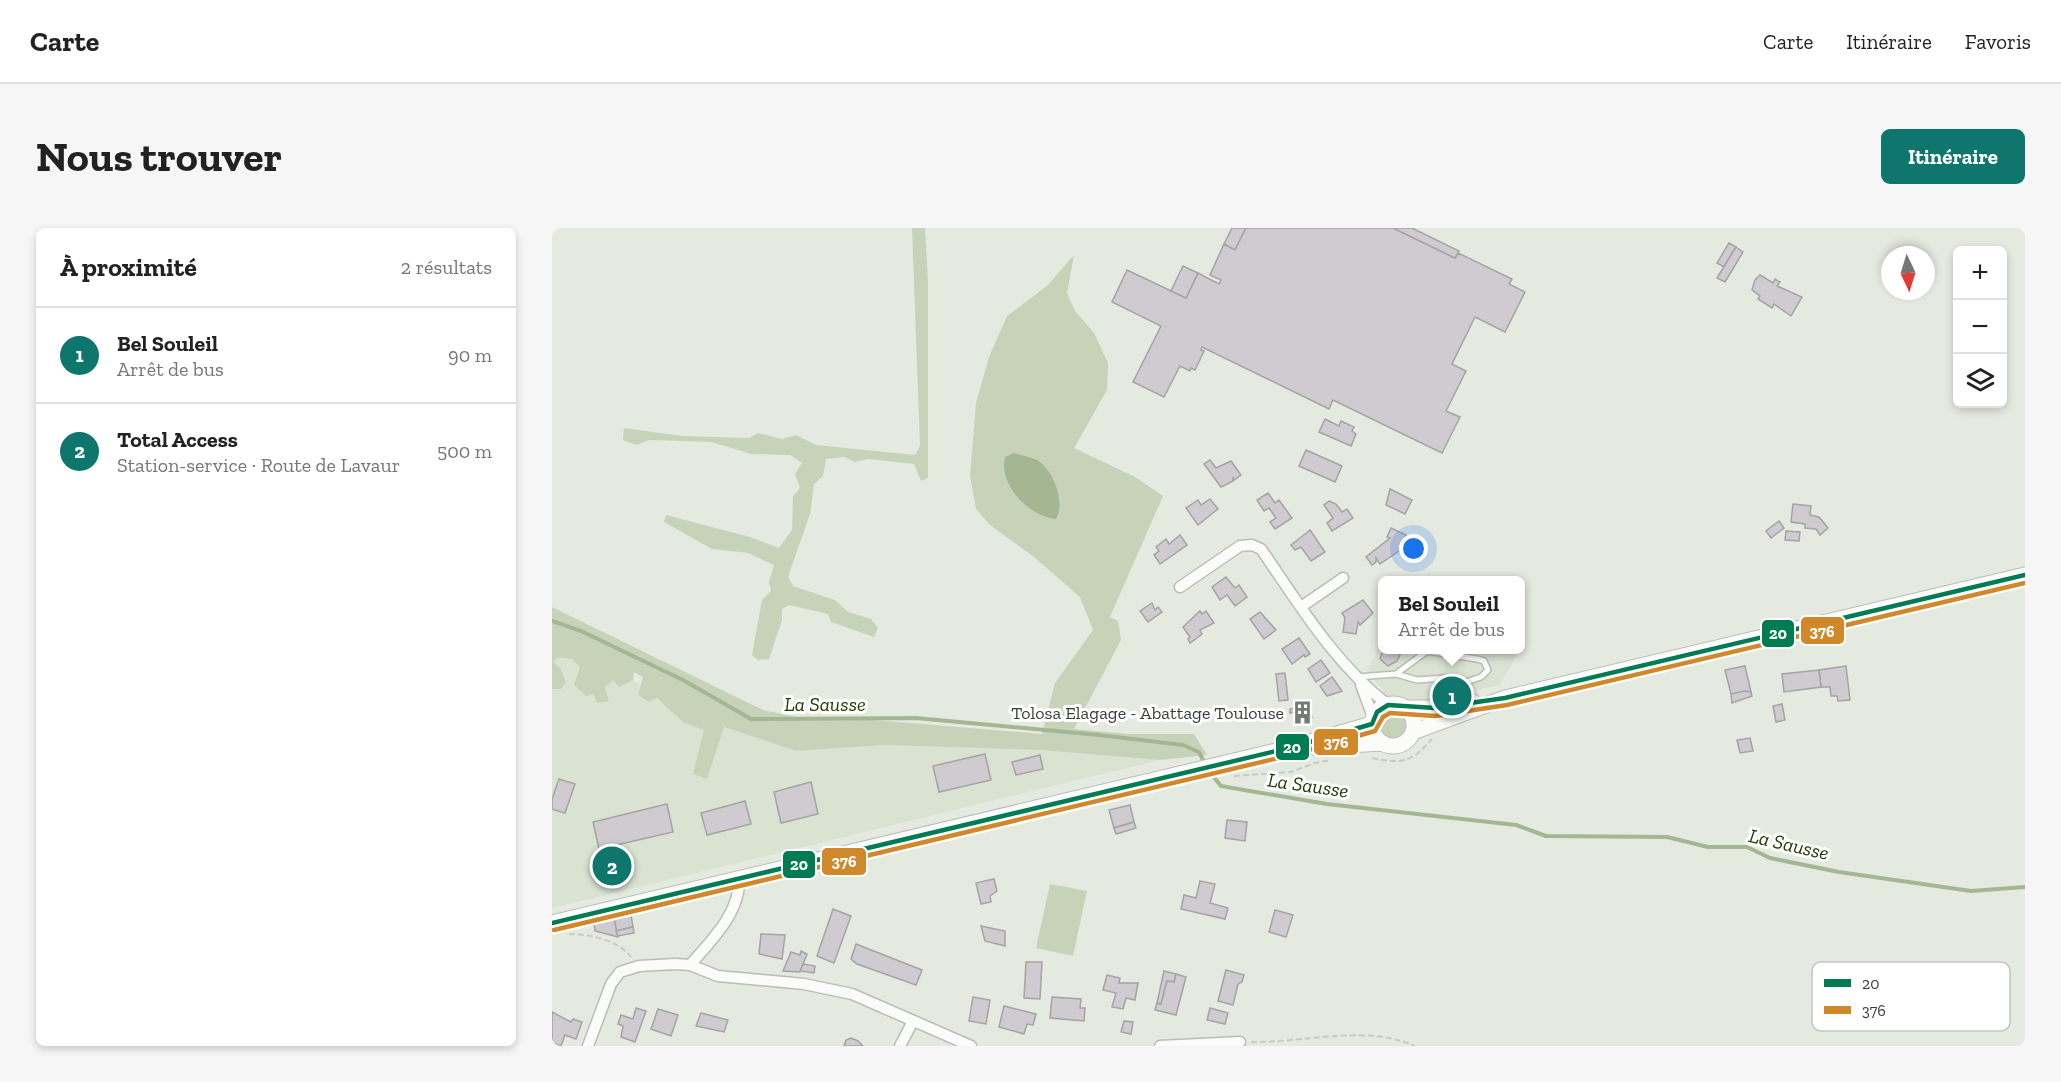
<!DOCTYPE html>
<html lang="fr">
<head>
<meta charset="utf-8">
<style>
  :root { --surface:#fff; --page:#f6f6f6; --text:#222; --muted:#767676; --line:#e0e0e0; --accent:#0f766e }
  body { margin:0; font-family:"Zilla Slab",serif; background:var(--page); color:var(--text) }
  .controls { position:absolute; right:18px; top:18px; display:grid; overflow:hidden; border-radius:9px; box-shadow:0 3px 9px #0003 }
  .controls button { width:54px; height:54px; display:grid; place-items:center; padding:0; border:0; border-bottom:2px solid var(--line); background:var(--surface); color:var(--text); font:30px sans-serif }
  .compass { position:absolute; left:1329px; top:18px; width:54px; height:54px; border-radius:50%; background:var(--surface); box-shadow:0 3px 9px #0003; rotate:176deg }
  .you { position:absolute; left:862px; top:321px; width:21px; height:21px; margin:-15px; border:4px solid #fff; border-radius:50%; background:#1a73e8; box-shadow:0 0 0 9px #1a73e833 }
  .badge { display:grid; place-items:center; width:39px; height:39px; border-radius:50%; background:var(--accent); color:#fff; font-size:20px; font-weight:700 }
  .pin { position:absolute; translate:-50% -50%; border:3px solid #fff; box-shadow:0 2px 6px #0006 }
  .popup { position:absolute; left:826px; top:348px; width:147px; height:78px; box-sizing:border-box; display:grid; place-content:center; border-radius:9px; background:var(--surface); filter:drop-shadow(0 2px 4px #0005); font-size:20px; white-space:nowrap; color:var(--muted) }
  .popup b { font-size:22px; color:var(--text) }
  .popup::after { content:''; position:absolute; left:50%; top:100%; margin-left:-12px; border:12px solid transparent; border-top-color:var(--surface) }
  .list { margin:0; padding:0; list-style:none }
  h2 { display:flex; justify-content:space-between; align-items:center; height:78px; margin:0; padding:0 24px; font-size:26px }
  h2 small { font-size:20px; font-weight:400; color:var(--muted) }
  .list li { display:grid; grid-template-columns:39px 1fr auto; gap:18px; align-items:center; box-sizing:border-box; height:96px; padding:0 24px; border-top:2px solid var(--line) }
  .list b { display:block; font-size:22px; white-space:nowrap }
  .list p { margin:0; font-size:20px; white-space:nowrap; color:var(--muted) }
  .list em { font-size:20px; font-style:normal; color:var(--muted) }
  .icon { flex:none; width:33px; height:33px; fill:none; stroke:currentColor; stroke-width:2; stroke-linecap:round; stroke-linejoin:round }
  .map { position:relative; flex:none; width:1473px; height:818px; overflow:hidden; border-radius:9px }
  header { display:flex; align-items:center; gap:36px; box-sizing:border-box; height:84px; padding:0 30px; background:var(--surface); border-bottom:2px solid var(--line) }
  header strong { font-size:28px }
  nav { display:flex; gap:33px; margin-inline-start:auto; font-size:21px }
  .intro { display:flex; align-items:center; justify-content:space-between; box-sizing:border-box; height:144px; padding:0 36px }
  h1 { margin:0; font-size:42px }
  .button { padding:15px 27px; border-radius:9px; background:var(--accent); color:#fff; font-size:21px; font-weight:700 }
  main { display:flex; gap:36px; padding:0 36px }
  aside { flex:1; background:var(--surface); border-radius:9px; box-shadow:0 3px 9px #0003 }
  .map>svg:first-child { display:block }
</style>
</head>
<body>
<header>
<strong>Carte</strong>
<nav><a>Carte</a><a>Itinéraire</a><a>Favoris</a></nav>
</header>
<div class="intro"><h1>Nous trouver</h1><a class="button">Itinéraire</a></div>
<main>
<aside>
<h2>À proximité<small>2 résultats</small></h2>
<ul class="list">
<li><span class="badge">1</span><div><b>Bel Souleil</b><p>Arrêt de bus</p></div><em>90 m</em></li>
<li><span class="badge">2</span><div><b>Total Access</b><p>Station-service · Route de Lavaur</p></div><em>500 m</em></li>
</ul>
</aside>
<div class="map">
<svg width="1473" height="818" viewBox="0 0 1473 818">
  <rect width="100%" height="100%" fill="#e5eae1"/>
  <g fill="#dae3d2">
    <path d="M 0,411 L 171,499 L 244,523 L 331,517 L 489,522 L 608,532 L 0,680 Z"/>
    <path d="M 831,411 L 831,422 L 967,422 L 948,457 L 900,468 L 885,475 L 865,476 L 851,469 L 836,469 L 815,443 Z"/>
  </g>
  <g fill="#c6d3b9">
    <path d="M 360,0 L 373,0 L 376,55 L 376,250 L 369,253 L 362,236 L 316,231 L 303,234 L 292,229 L 274,231 L 271,248 L 262,256 L 258,286 L 236,349 L 241,358 L 283,372 L 296,384 L 319,391 L 326,400 L 322,409 L 279,394 L 276,386 L 237,377 L 230,381 L 230,392 L 217,431 L 206,432 L 200,427 L 210,372 L 219,363 L 217,354 L 222,337 L 196,325 L 160,321 L 112,294 L 114,287 L 198,309 L 227,320 L 240,302 L 241,268 L 248,260 L 243,246 L 250,235 L 238,227 L 199,226 L 160,214 L 97,212 L 85,217 L 71,212 L 72,200 L 130,208 L 197,210 L 206,205 L 230,211 L 244,207 L 264,217 L 363,227 L 368,218 Z"/>
    <path d="M 522,27 L 515,65 L 523,83 L 542,105 L 556,135 L 555,162 L 522,220 L 583,249 L 611,268 L 558,389 L 566,393 L 569,412 L 522,501 L 577,506 L 642,506 L 655,527 L 608,532 L 489,522 L 331,517 L 244,523 L 172,499 L 155,551 L 141,546 L 152,502 L 132,495 L 105,470 L 97,474 L 86,467 L 91,449 L 82,444 L 81,452 L 67,459 L 61,452 L 53,459 L 57,473 L 45,475 L 42,466 L 34,468 L 22,457 L 28,439 L 20,431 L 6,429 L 1,434 L 8,440 L 14,454 L 9,461 L 0,461 L 0,379 L 211,482 L 249,490 L 310,491 L 490,506 L 503,455 L 541,402 L 528,369 L 482,329 L 438,297 L 424,281 L 418,248 L 424,175 L 437,129 L 455,88 L 496,57 Z"/>
    <circle cx="842" cy="498" r="13"/>
    <path d="M 498,656 L 535,663 L 521,728 L 484,720 Z"/>
  </g>
  <path fill="#a4b792" d="M 462,225 C 469,227 478,229 485,232 C 501,241 514,275 504,291 C 477,289 446,256 453,229 Z"/>
  <g fill="none" stroke-linecap="round" stroke-linejoin="round">
    <g stroke="#a4b792" stroke-width="4">
      <path d="M 0,393 L 29,403 L 131,452 L 199,491 L 364,490 L 547,507 L 631,517 L 647,524 L 653,536"/>
      <path d="M 656,542 L 669,558 L 775,576 L 964,597 L 994,608 L 1115,609 L 1156,619 L 1195,619 L 1218,630 L 1287,644 L 1419,663 L 1473,659"/>
    </g>
  </g>
  <g fill="#d0cbd0" stroke="#a4a4a3" stroke-width="1.5">
    <path d="M 680,0 L 694,0 L 683,22 L 672,16 Z"/>
    <path d="M 694,0 L 841,0 L 903,30 L 906,25 L 960,51 L 957,56 L 973,64 L 953,104 L 923,89 L 900,136 L 914,143 L 894,183 L 908,189 L 890,225 L 781,172 L 777,181 L 650,119 L 649,122 L 652,123 L 643,142 L 639,140 L 638,143 L 628,138 L 612,169 L 581,154 L 609,98 L 560,74 L 575,42 L 634,70 L 646,45 L 667,56 L 669,52 L 658,47 L 672,16 L 683,22 Z"/>
    <path d="M 841,0 L 860,0 L 907,23 L 903,30 Z"/>
    <path d="M 1177,15 L 1184,19 L 1172,39 L 1165,35 Z"/>
    <path d="M 1184,19 L 1191,24 L 1173,54 L 1165,50 Z"/>
    <path d="M 631,38 L 646,45 L 634,70 L 619,63 Z"/>
    <path d="M 1208,47 L 1221,55 L 1223,51 L 1228,54 L 1225,58 L 1250,69 L 1239,88 L 1222,76 L 1220,80 L 1206,71 L 1208,68 L 1200,62 L 1203,52 Z"/>
    <path d="M 773,191 L 787,198 L 789,193 L 802,199 L 800,203 L 804,206 L 799,218 L 767,204 Z"/>
    <path d="M 754,222 L 790,238 L 783,254 L 747,238 Z"/>
    <path d="M 658,232 L 664,240 L 679,233 L 689,247 L 682,252 L 681,249 L 681,253 L 669,259 L 652,236 Z"/>
    <path d="M 838,261 L 860,272 L 853,286 L 834,277 Z"/>
    <path d="M 716,265 L 723,275 L 727,272 L 740,290 L 723,301 L 718,294 L 724,290 L 717,280 L 712,283 L 705,272 Z"/>
    <path d="M 658,271 L 666,281 L 646,297 L 634,280 L 646,272 L 649,277 Z"/>
    <path d="M 777,273 L 784,276 L 790,284 L 795,281 L 801,290 L 780,303 L 775,295 L 781,290 L 772,277 Z"/>
    <path d="M 1241,276 L 1259,278 L 1258,287 L 1267,289 L 1276,300 L 1268,307 L 1264,301 L 1253,300 L 1253,296 L 1239,294 Z"/>
    <path d="M 1227,293 L 1232,300 L 1219,310 L 1214,303 Z"/>
    <path d="M 839,300 L 854,307 L 847,323 L 828,336 L 824,330 L 824,334 L 820,337 L 814,329 L 838,310 L 835,309 Z"/>
    <path d="M 758,302 L 773,324 L 759,333 L 749,319 L 743,322 L 739,317 Z"/>
    <path d="M 1234,303 L 1248,304 L 1247,313 L 1233,312 Z"/>
    <path d="M 628,307 L 635,317 L 608,336 L 602,327 L 607,323 L 604,319 L 614,311 L 617,316 Z"/>
    <path d="M 674,349 L 683,360 L 687,357 L 695,369 L 683,378 L 675,367 L 668,372 L 660,359 Z"/>
    <path d="M 811,372 L 821,385 L 808,397 L 806,394 L 804,406 L 791,404 L 793,390 L 790,385 Z"/>
    <path d="M 600,375 L 603,382 L 606,379 L 610,384 L 596,394 L 588,383 Z"/>
    <path d="M 648,383 L 650,386 L 654,383 L 662,395 L 648,402 L 650,406 L 638,415 L 636,411 L 638,409 L 631,399 Z"/>
    <path d="M 708,384 L 724,402 L 712,411 L 698,391 Z"/>
    <path d="M 747,410 L 758,426 L 753,429 L 752,427 L 740,436 L 730,421 Z"/>
    <path d="M 831,422 L 850,422 L 845,433 L 836,438 L 828,431 Z"/>
    <path d="M 769,432 L 778,445 L 764,454 L 756,441 Z"/>
    <path d="M 1193,438 L 1199,464 L 1179,466 L 1173,442 Z"/>
    <path d="M 1294,438 L 1298,472 L 1286,473 L 1285,468 L 1279,468 L 1278,459 L 1269,459 L 1267,442 Z"/>
    <path d="M 1267,442 L 1269,459 L 1232,464 L 1230,446 Z"/>
    <path d="M 733,445 L 736,472 L 727,473 L 724,446 Z"/>
    <path d="M 780,449 L 790,463 L 775,468 L 768,458 Z"/>
    <path d="M 1192,463 L 1199,464 L 1200,468 L 1180,475 L 1179,466 Z"/>
    <path d="M 757,476 L 760,490 L 744,493 L 742,484 L 738,485 L 738,481 Z"/>
    <path d="M 1230,476 L 1233,492 L 1224,494 L 1221,478 Z"/>
    <path d="M 1198,510 L 1201,523 L 1188,525 L 1185,512 Z"/>
    <path d="M 433,526 L 439,552 L 387,564 L 381,538 Z"/>
    <path d="M 488,527 L 491,541 L 464,547 L 460,534 Z"/>
    <path d="M 7,551 L 23,556 L 13,585 L 0,581 L 0,571 Z"/>
    <path d="M 259,554 L 266,586 L 229,595 L 222,564 Z"/>
    <path d="M 193,573 L 199,596 L 155,607 L 149,585 Z"/>
    <path d="M 115,576 L 121,604 L 47,621 L 41,594 Z"/>
    <path d="M 578,577 L 582,594 L 562,600 L 557,582 Z"/>
    <path d="M 675,592 L 695,594 L 693,613 L 673,610 Z"/>
    <path d="M 582,594 L 584,600 L 564,606 L 562,600 Z"/>
    <path d="M 64,617 L 72,655 L 56,659 L 47,621 Z"/>
    <path d="M 442,651 L 445,663 L 438,668 L 439,674 L 429,676 L 424,655 Z"/>
    <path d="M 648,653 L 663,656 L 658,675 L 676,680 L 673,691 L 629,681 L 632,667 L 644,670 Z"/>
    <path d="M 281,681 L 299,688 L 282,735 L 265,728 Z"/>
    <path d="M 723,682 L 741,687 L 734,709 L 717,704 Z"/>
    <path d="M 79,687 L 81,699 L 64,703 L 62,691 Z"/>
    <path d="M 62,691 L 66,709 L 43,703 L 42,695 Z"/>
    <path d="M 429,698 L 453,703 L 453,718 L 433,713 Z"/>
    <path d="M 81,699 L 82,705 L 66,708 L 64,703 Z"/>
    <path d="M 209,706 L 233,707 L 230,731 L 207,726 Z"/>
    <path d="M 304,716 L 370,742 L 364,757 L 305,736 L 299,731 Z"/>
    <path d="M 249,723 L 255,726 L 248,744 L 231,743 L 239,724 L 248,727 Z"/>
    <path d="M 474,734 L 490,734 L 488,771 L 472,770 Z"/>
    <path d="M 251,736 L 263,738 L 262,745 L 248,743 Z"/>
    <path d="M 674,742 L 692,747 L 690,754 L 686,756 L 681,777 L 666,773 Z"/>
    <path d="M 612,743 L 624,746 L 622,754 L 615,753 L 609,776 L 605,775 Z"/>
    <path d="M 624,746 L 634,749 L 624,787 L 603,782 L 605,775 L 609,776 L 615,753 L 622,754 Z"/>
    <path d="M 555,747 L 568,750 L 567,755 L 586,755 L 583,772 L 574,770 L 571,781 L 560,779 L 564,765 L 551,762 Z"/>
    <path d="M 421,769 L 438,772 L 434,796 L 417,793 Z"/>
    <path d="M 500,769 L 529,771 L 528,780 L 533,780 L 532,793 L 498,790 Z"/>
    <path d="M 452,778 L 484,786 L 481,797 L 475,796 L 472,806 L 447,799 Z"/>
    <path d="M 84,780 L 94,783 L 83,814 L 69,809 L 71,798 L 66,796 L 69,787 L 81,791 Z"/>
    <path d="M 658,780 L 676,785 L 673,796 L 655,792 Z"/>
    <path d="M 106,781 L 126,787 L 119,808 L 99,801 Z"/>
    <path d="M 0,784 L 19,794 L 21,791 L 30,794 L 24,811 L 13,807 L 9,818 L 0,815 Z"/>
    <path d="M 149,785 L 176,792 L 172,804 L 144,798 Z"/>
    <path d="M 572,793 L 581,794 L 579,806 L 569,804 Z"/>
    <path d="M 299,810 L 306,813 L 311,818 L 292,818 L 294,812 Z"/>
  </g>
  <g fill="none" stroke-linecap="round" stroke-linejoin="round">
    <defs>
      <path id="service" d="M 805,449 L 844,446 L 865,452 L 893,450 L 908,456 L 929,449 L 936,442 L 932,433 L 925,431 L 875,423 L 844,446"/>
      <g id="minor">
        <path d="M 628,359 L 688,318 L 700,317 L 709,321 C 747,376 782,435 836,477"/>
        <path d="M 749,379 L 791,350"/>
        <path d="M 809,457 L 821,489"/>
        <path d="M 138,737 C 159,713 189,684 187,650"/>
        <path d="M 36,818 L 59,756 L 68,744 L 87,738 L 123,736 L 138,737 L 166,748 L 252,756 L 300,766 L 419,818"/>
        <path d="M 348,818 L 361,793"/>
        <path d="M 608,818 L 688,814"/>
      </g>
      <g id="primary">
        <circle cx="841" cy="497" r="21"/>
        <path d="M 854,480 L 883,480 L 921,474"/>
        <path d="M 861,504 L 953,470 L 1473,347"/>
        <path d="M 761,519 L 831,515"/>
        <path d="M 0,695 L 737,520 L 820,496"/>
      </g>
    </defs>
    <use href="#service" stroke="#b9bdb6" stroke-width="8"/>
    <use href="#minor" stroke="#b9bdb6" stroke-width="13"/>
    <use href="#primary" stroke="#b9bdb6" stroke-width="17"/>
    <g stroke="#c8cac7" stroke-width="2" stroke-dasharray="6 3" stroke-linecap="butt">
      <path d="M 820,530 C 850,536 859,535 880,511"/>
      <path d="M 682,548 L 739,544 L 763,535 L 779,532"/>
      <path d="M 17,706 C 38,706 66,712 79,729"/>
      <path d="M 699,814 C 751,815 814,796 863,818"/>
    </g>
    <use href="#service" stroke="#fbfcfa" stroke-width="5"/>
    <use href="#minor" stroke="#fbfcfa" stroke-width="10"/>
    <use href="#primary" stroke="#fbfcfa" stroke-width="15"/>
    <defs>
      <path id="bus-1" d="M 0,695 L 737,520 L 820,496 L 825,484 L 836,477 L 883,480 L 953,470 L 1473,347"/>
      <path id="bus-2" d="M 2,702 L 739,527 L 823,503 L 831,489 L 838,485 L 883,488 L 955,477 L 1473,355"/>
    </defs>
    <use href="#bus-1" stroke="#fff" stroke-width="9"/>
    <use href="#bus-2" stroke="#fff" stroke-width="9"/>
    <use href="#bus-1" stroke="#007c52" stroke-width="4.5"/>
    <use href="#bus-2" stroke="#d1882a" stroke-width="4.5"/>
  </g>
  <defs>
    <symbol id="building-bare" viewBox="-9 -9 18 18"><path d="M-4-6H4V6H1V3H-1V6H-4ZM-2.5-4.3h1.7v1.8h-1.7ZM.8-4.3h1.7v1.8H.8ZM-2.5-1h1.7V.8h-1.7ZM.8-1h1.7V.8H.8Z" fill="#767a73" stroke="#fff" stroke-width="2.5" paint-order="stroke"/></symbol>
  </defs>
  <g fill-rule="evenodd">
    <use href="#building-bare" x="734" y="468" width="33" height="33"/>
  </g>
  <g text-anchor="middle" stroke-width="6" stroke-linejoin="round" paint-order="stroke">
    <g font-size="18" fill="#3b3e38" stroke="#fff" text-anchor="end">
      <text x="732" y="491">Tolosa Elagage - Abattage Toulouse</text>
    </g>
    <g font-size="20" font-style="italic" fill="#233a01" stroke="#fff">
      <text x="273" y="483">La Sausse</text>
      <text transform="translate(756 557) rotate(8)" y="7">La Sausse</text>
      <text transform="translate(1237 616) rotate(13)" y="7">La Sausse</text>
    </g>
  </g>
  <rect x="1260" y="734" width="198" height="69" rx="9" fill="#fff" stroke="#c4c5c3" stroke-width="1.5"/>
  <rect x="1272" y="751" width="27" height="8" fill="#007c52"/>
  <rect x="1272" y="778" width="27" height="8" fill="#d1882a"/>
  <g font-size="16" fill="#3b3e38">
    <text x="1310" y="761">20</text>
    <text x="1310" y="788">376</text>
  </g>
  <g stroke="#fff" stroke-width="2">
    <rect x="1248" y="388" width="45" height="29" rx="6" fill="#d1882a"/>
    <rect x="1209" y="391" width="34" height="29" rx="6" fill="#007c52"/>
    <rect x="761" y="500" width="46" height="28" rx="6" fill="#d1882a"/>
    <rect x="723" y="505" width="35" height="28" rx="6" fill="#007c52"/>
    <rect x="269" y="619" width="46" height="29" rx="6" fill="#d1882a"/>
    <rect x="230" y="622" width="34" height="29" rx="6" fill="#007c52"/>
  </g>
  <g font-size="16" text-anchor="middle" font-weight="bold" fill="#fff">
    <text x="1270" y="409">376</text>
    <text x="1226" y="411">20</text>
    <text x="784" y="520">376</text>
    <text x="740" y="525">20</text>
    <text x="292" y="639">376</text>
    <text x="247" y="642">20</text>
  </g>
</svg>
<div class="controls">
<button>+</button>
<button>−</button>
<button><svg class="icon" aria-label="layers" viewBox="0 0 24 24"><path d="M12 4l9 5-9 5-9-5zM3 14l9 5 9-5"/></svg></button>
</div>
<svg class="compass" viewBox="-18 -18 36 36"><path d="M0-13l5 13h-10z" fill="#e53935"/><path d="M0 13l5-13h-10z" fill="#767676"/></svg>
<div class="you"></div>
<div class="pin badge" style="left:900px;top:468px">1</div>
<div class="popup"><b>Bel Souleil</b>Arrêt de bus</div>
<div class="pin badge" style="left:60px;top:638px">2</div>
</div>
</main>
</body>
</html>
